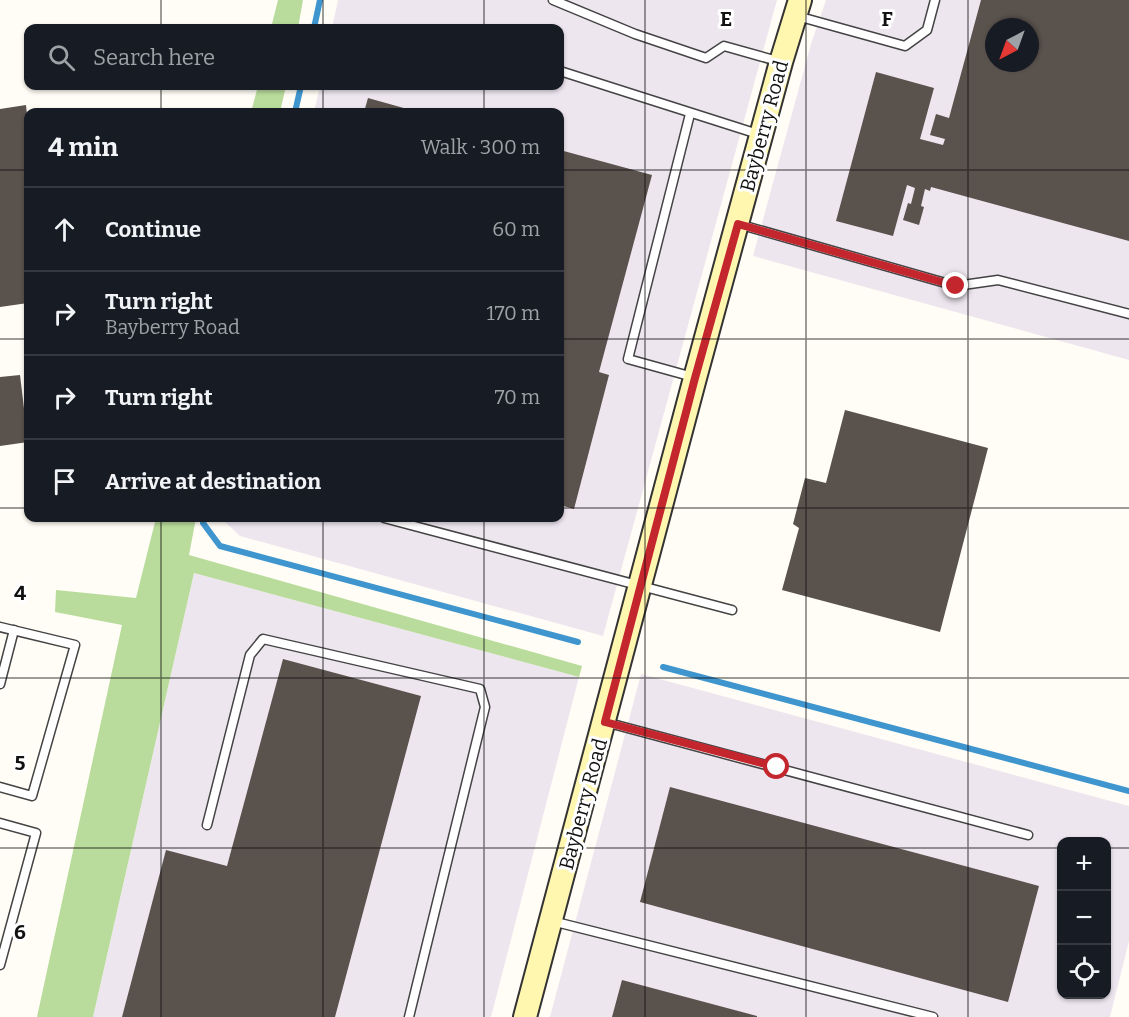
<!DOCTYPE html>
<html lang="en">
<head>
<meta charset="utf-8">
<style>
  :root { --surface:#171b24; --page:#20242c; --text:#f1f3f6; --muted:#9ea1a6; --line:#363941 }
  body { margin:0; font-family:Bitter,serif; background:var(--page); color:var(--text) }
  .controls { position:absolute; right:18px; bottom:18px; display:grid; overflow:hidden; border-radius:12px; box-shadow:0 2px 4px #0004 }
  .controls button { width:54px; height:54px; display:grid; place-items:center; padding:0; border:0; border-bottom:2px solid var(--line); background:var(--surface); color:var(--text); font:30px sans-serif }
  .compass { position:absolute; left:985px; top:18px; width:54px; height:54px; border-radius:50%; background:var(--surface); box-shadow:0 2px 4px #0004; rotate:221deg }
  .stop { position:absolute; width:18px; height:18px; margin:-14px; border:4px solid #c4262e; border-radius:50%; background:#fff }
  .stop.end { background:#c4262e; border-color:#fff; box-shadow:0 2px 6px #0008 }
  .list { margin:0; padding:0; list-style:none }
  h2 { display:flex; justify-content:space-between; align-items:center; height:78px; margin:0; padding:0 24px; font-size:26px }
  h2 small { font-size:20px; font-weight:400; color:var(--muted) }
  .list li { display:grid; grid-template-columns:39px 1fr auto; gap:18px; align-items:center; box-sizing:border-box; height:84px; padding:0 24px; border-top:2px solid var(--line) }
  .list b { display:block; font-size:22px; white-space:nowrap }
  .list p { margin:0; font-size:20px; white-space:nowrap; color:var(--muted) }
  .list em { font-size:20px; font-style:normal; color:var(--muted) }
  .icon { flex:none; width:33px; height:33px; fill:none; stroke:currentColor; stroke-width:2; stroke-linecap:round; stroke-linejoin:round }
  .map { position:relative; flex:none; width:1129px; height:1017px; overflow:hidden }
  .search { position:absolute; background:var(--surface); box-shadow:0 2px 4px #0004; left:24px; top:24px; width:540px; height:66px; display:flex; align-items:center; gap:15px; box-sizing:border-box; padding:0 21px; border-radius:12px; color:var(--muted); font-size:22px }
  .panel { position:absolute; background:var(--surface); box-shadow:0 2px 4px #0004; left:24px; top:108px; width:540px; height:414px; border-radius:12px }
  .map>svg:first-child { display:block }
</style>
</head>
<body>
<div class="map">
<svg width="1129" height="1017" viewBox="0 0 1129 1017">
  <rect width="100%" height="100%" fill="#fffdf5"/>
  <g fill="#eee6ef" fill-rule="evenodd">
    <path d="M 338,0 L 777,0 L 603,636 L 240,536 L 226,523 L 227,518 L 560,518 L 560,112 L 314,112 L 320,86 L 560,86 L 560,28 L 332,28 Z"/>
    <path d="M 826,0 L 1129,0 L 1129,360 L 753,256 L 811,44 ZM 994,27 L 1030,27 L 1030,63 L 994,63 Z"/>
    <path d="M 194,573 L 579,677 L 491,1017 L 93,1017 Z"/>
    <path d="M 641,674 L 1129,806 L 1129,941 L 1110,1017 L 550,1017 ZM 1062,842 L 1106,842 L 1106,994 L 1062,994 Z"/>
  </g>
  <g fill="#b9dc9c">
    <path d="M 278,0 L 303,0 L 298,28 L 271,28 Z"/>
    <path d="M 258,86 L 286,86 L 280,112 L 251,112 Z"/>
    <path d="M 156,518 L 196,518 L 189,555 L 582,666 L 579,677 L 194,573 L 93,1017 L 37,1017 L 122,625 L 55,612 L 56,590 L 136,598 Z"/>
  </g>
  <g fill="none" stroke-linecap="round" stroke-linejoin="round">
    <g stroke="#3f96cf" stroke-width="6">
      <path d="M 314,28 L 320,0"/>
      <path d="M 295,112 L 301,86"/>
      <path d="M 205,518 L 203,523 L 220,546 L 578,642"/>
      <path d="M 663,667 L 1129,791"/>
    </g>
  </g>
  <g fill="#5a524d" fill-rule="evenodd">
    <path d="M 981,0 L 1129,0 L 1129,241 L 931,187 L 930,191 L 925,189 L 921,206 L 924,207 L 919,225 L 903,220 L 908,203 L 911,204 L 915,188 L 907,185 L 893,236 L 836,221 L 876,72 L 934,88 L 920,139 L 943,145 L 945,139 L 930,135 L 936,114 L 949,118 ZM 994,27 L 1030,27 L 1030,63 L 994,63 Z"/>
    <path d="M 368,98 L 418,112 L 364,112 Z"/>
    <path d="M 26,105 L 28,125 L 28,303 L 0,307 L 0,109 Z"/>
    <path d="M 560,150 L 652,175 L 599,372 L 609,375 L 574,509 L 560,505 Z"/>
    <path d="M 20,375 L 28,442 L 0,446 L 0,377 Z"/>
    <path d="M 845,410 L 988,448 L 940,632 L 782,590 L 799,528 L 793,524 L 805,478 L 826,483 Z"/>
    <path d="M 283,659 L 421,696 L 335,1017 L 122,1017 L 166,850 L 227,866 Z"/>
    <path d="M 670,787 L 1039,886 L 1008,1002 L 640,902 Z"/>
    <path d="M 622,980 L 757,1016 L 757,1017 L 612,1017 Z"/>
  </g>
  <g fill="none" stroke-linecap="round" stroke-linejoin="round">
    <defs>
      <g id="lane">
        <path d="M 553,0 L 635,34 L 706,58 L 724,46 L 781,62"/>
        <path d="M 797,16 L 905,46 L 927,30 L 935,0"/>
        <path d="M 560,71 L 761,135"/>
        <path d="M 690,114 L 628,359 L 693,377"/>
        <path d="M 738,224 L 956,286 L 998,280 L 1129,314"/>
        <path d="M 384,518 L 732,610"/>
        <path d="M 0,627 L 75,645 L 32,796 L 0,787"/>
        <path d="M 0,684 L 14,630"/>
        <path d="M 605,722 L 1028,835"/>
        <path d="M 0,823 L 36,833 L 0,965"/>
        <path d="M 207,825 L 250,655 L 263,639 L 480,689 L 485,707 L 409,1017"/>
        <path d="M 552,921 L 933,1017"/>
      </g>
      <path id="secondary" d="M 525,1017 L 695,378 L 781,62 L 800,0"/>
    </defs>
    <use href="#lane" stroke="#444" stroke-width="11"/>
    <use href="#secondary" stroke="#333" stroke-width="26"/>
    <use href="#lane" stroke="#fff" stroke-width="8"/>
    <use href="#secondary" stroke="#fff6b0" stroke-width="22"/>
  </g>
  <g fill="none" stroke-linecap="round" stroke-linejoin="round">
    <path stroke="#c4262e" stroke-width="8" d="M 777,767 L 605,722 L 695,378 L 738,224 L 956,286"/>
  </g>
  <path fill="none" stroke="#111" stroke-width="1.5" stroke-opacity="0.55" d="M 161,0 L 161,28M 323,0 L 323,28M 484,0 L 484,28M 645,0 L 645,1017M 806,0 L 806,1017M 968,0 L 968,1017M 161,86 L 161,112M 323,86 L 323,112M 484,86 L 484,112M 0,170 L 28,170M 560,170 L 1129,170M 0,339 L 28,339M 560,339 L 1129,339M 0,508 L 28,508M 560,508 L 1129,508M 161,518 L 161,1017M 323,518 L 323,1017M 484,518 L 484,1017M 0,678 L 1129,678M 0,848 L 1062,848M 1106,848 L 1129,848"/>
  <g text-anchor="middle" stroke-width="6" stroke-linejoin="round" paint-order="stroke">
    <g font-size="20" fill="#111" stroke="#fff">
      <text transform="translate(764 126) rotate(-75)" y="7">Bayberry Road</text>
      <text transform="translate(583 804) rotate(-75)" y="7">Bayberry Road</text>
    </g>
  </g>
  <g font-size="20" text-anchor="middle" font-weight="bold" fill="#111" stroke="#fff" stroke-width="6" stroke-linejoin="round" paint-order="stroke">
    <text x="726" y="26">E</text>
    <text x="887" y="26">F</text>
    <text x="20" y="600">4</text>
    <text x="20" y="770">5</text>
    <text x="20" y="939">6</text>
  </g>
</svg>
<div class="controls">
<button>+</button>
<button>−</button>
<button><svg class="icon" aria-label="locate" viewBox="0 0 24 24"><circle cx="12" cy="12" r="6"/><path d="M12 2v4M12 18v4M2 12h4M18 12h4"/></svg></button>
</div>
<svg class="compass" viewBox="-18 -18 36 36"><path d="M0-13l5 13h-10z" fill="#e53935"/><path d="M0 13l5-13h-10z" fill="#9ea1a6"/></svg>
<div class="stop" style="left:777px;top:767px"></div>
<div class="stop end" style="left:956px;top:286px"></div>
<div class="search"><svg class="icon" aria-label="search" viewBox="0 0 24 24"><circle cx="10" cy="10" r="6"/><path d="M15 15l6 6"/></svg>Search here</div>
<section class="panel">
<h2>4 min<small>Walk · 300 m</small></h2>
<ul class="list">
<li><svg class="icon" aria-label="ahead" viewBox="0 0 24 24"><path d="M12 20V5M6 11l6-6 6 6"/></svg><div><b>Continue</b></div><em>60 m</em></li>
<li><svg class="icon" aria-label="right" viewBox="0 0 24 24"><path d="M7 20v-9h11M14 6l5 5-5 5"/></svg><div><b>Turn right</b><p>Bayberry Road</p></div><em>170 m</em></li>
<li><svg class="icon" aria-label="right" viewBox="0 0 24 24"><path d="M7 20v-9h11M14 6l5 5-5 5"/></svg><div><b>Turn right</b></div><em>70 m</em></li>
<li><svg class="icon" aria-label="arrive" viewBox="0 0 24 24"><path d="M6 21V4h12l-3 4 3 4H6"/></svg><div><b>Arrive at destination</b></div></li>
</ul>
</section>
</div>
</body>
</html>
